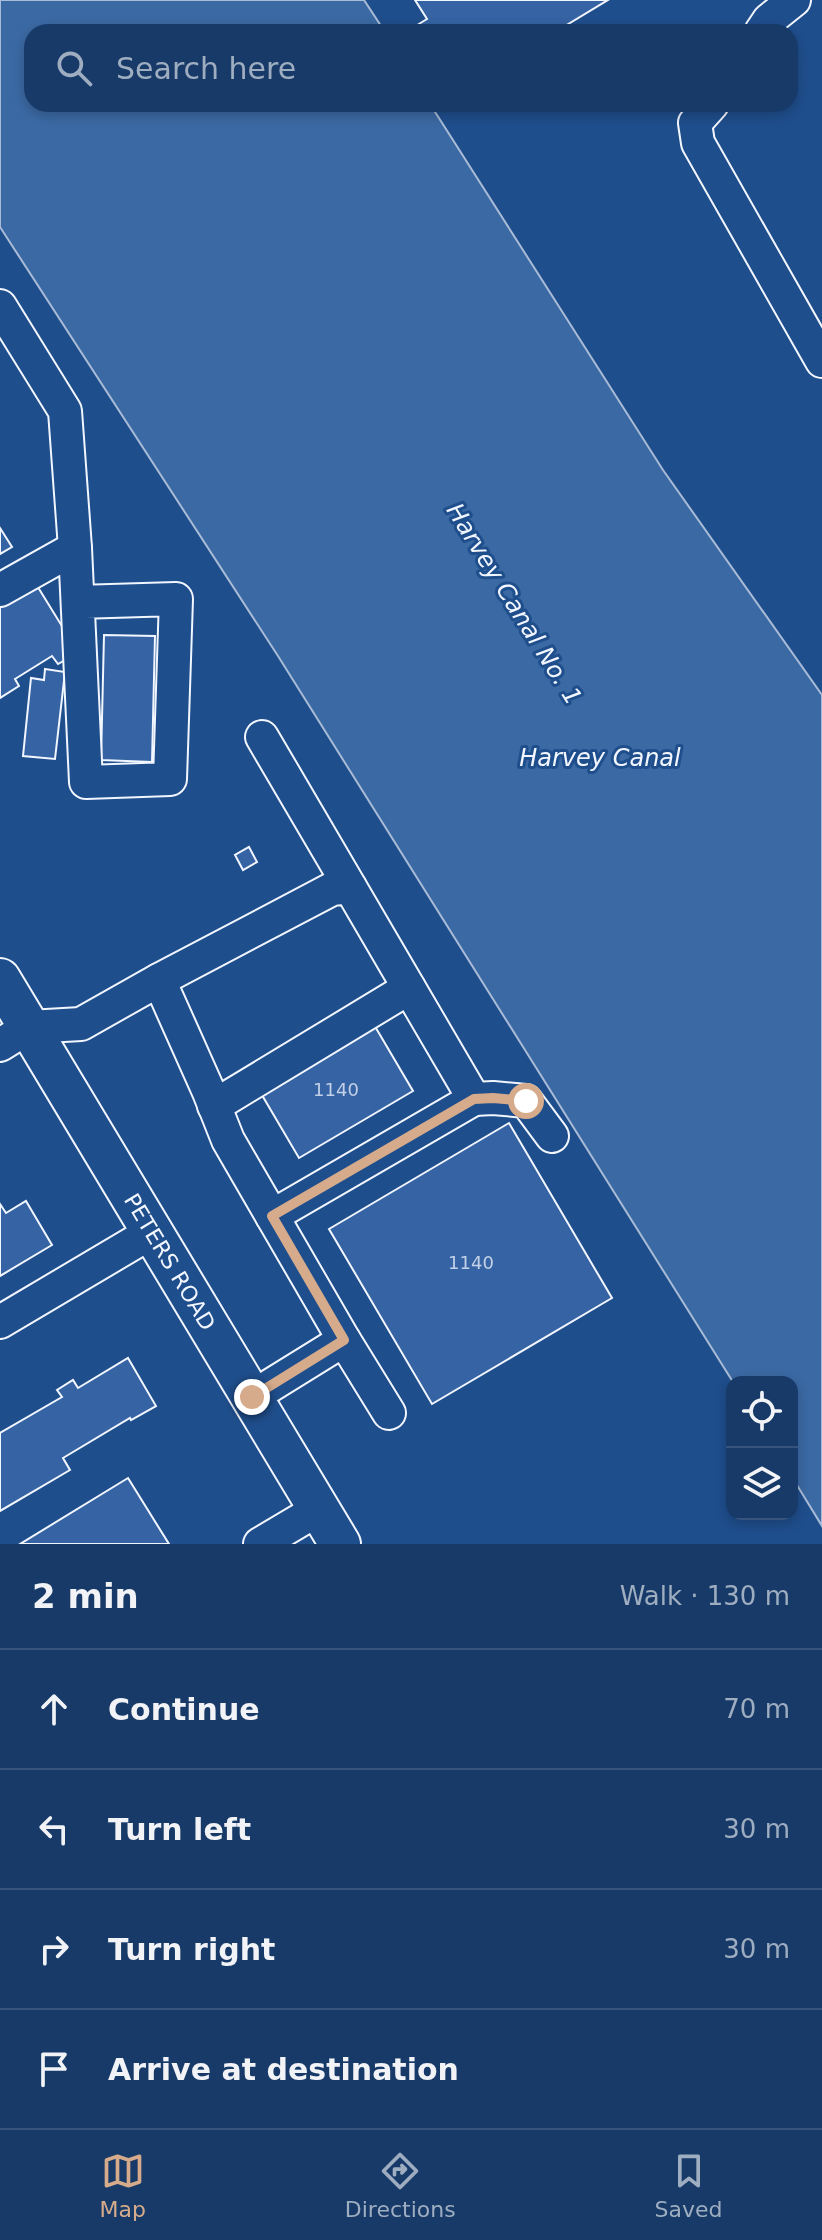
<!DOCTYPE html>
<html lang="en">
<head>
<meta charset="utf-8">
<style>
  :root { --surface:#173a69; --page:#20416f; --text:#f1f3f6; --muted:#9eadc0; --line:#36547d; --accent:#d6ab8b }
  body { margin:0; font-family:"DejaVu Sans",sans-serif; background:var(--page); color:var(--text) }
  .controls { position:absolute; right:24px; bottom:24px; display:grid; overflow:hidden; border-radius:16px; box-shadow:0 4px 12px #0003 }
  .controls button { width:72px; height:72px; display:grid; place-items:center; padding:0; border:0; border-bottom:2px solid var(--line); background:var(--surface); color:var(--text); font:40px sans-serif }
  .stop { position:absolute; width:24px; height:24px; margin:-18px; border:6px solid #d6ab8b; border-radius:50%; background:#fff }
  .stop.end { background:#d6ab8b; border-color:#fff; box-shadow:0 2px 8px #0008 }
  .list { margin:0; padding:0; list-style:none }
  h2 { display:flex; justify-content:space-between; align-items:center; height:104px; margin:0; padding:0 32px; font-size:34px }
  h2 small { font-size:26px; font-weight:400; color:var(--muted) }
  .list li { display:grid; grid-template-columns:52px 1fr auto; gap:24px; align-items:center; box-sizing:border-box; height:120px; padding:0 32px; border-top:2px solid var(--line) }
  .list b { display:block; font-size:30px; white-space:nowrap }
  .list em { font-size:26px; font-style:normal; color:var(--muted) }
  .icon { flex:none; width:44px; height:44px; fill:none; stroke:currentColor; stroke-width:2; stroke-linecap:round; stroke-linejoin:round }
  .map { position:relative; flex:none; width:822px; height:1544px; overflow:hidden }
  .search { position:absolute; background:var(--surface); box-shadow:0 4px 12px #0003; left:24px; right:24px; top:24px; height:88px; display:flex; align-items:center; gap:20px; box-sizing:border-box; padding:0 28px; border-radius:24px; color:var(--muted); font-size:30px }
  .sheet { height:584px; background:var(--surface) }
  nav { display:flex; justify-content:space-around; align-items:center; box-sizing:border-box; height:112px; border-top:2px solid var(--line); background:var(--surface); font-size:22px; color:var(--muted) }
  nav a { display:grid; justify-items:center; gap:4px }
  nav .on { color:var(--accent) }
  .map>svg:first-child { display:block }
</style>
</head>
<body>
<div class="map">
<svg width="822" height="1544" viewBox="0 0 822 1544">
  <rect width="100%" height="100%" fill="#1f4e8c"/>
  <path fill="#3b69a3" stroke="#a8bbd7" stroke-width="2" d="M 0,0 L 364,0 L 385,32 L 32,32 L 32,104 L 430,104 L 663,470 L 822,695 L 822,1526 L 792,1477 L 792,1382 L 733,1382 L 278,656 L 0,227 Z"/>
  <g fill="#3563a3" stroke="#f2f6ff" stroke-width="2">
    <path d="M 415,0 L 608,0 L 555,32 L 406,32 L 427,19 Z"/>
    <path d="M 0,528 L 12,547 L 0,554 Z"/>
    <path d="M 36,584 L 73,644 L 74,655 L 58,664 L 52,656 L 15,679 L 19,686 L 0,698 L 0,607 Z"/>
    <path d="M 104,635 L 155,636 L 152,762 L 101,760 Z"/>
    <path d="M 45,669 L 65,672 L 55,759 L 23,756 L 31,678 L 44,680 Z"/>
    <path d="M 249,847 L 257,862 L 243,870 L 235,855 Z"/>
    <path d="M 373,1023 L 413,1091 L 299,1158 L 259,1090 Z"/>
    <path d="M 509,1123 L 612,1298 L 432,1404 L 329,1229 Z"/>
    <path d="M 26,1201 L 52,1245 L 0,1276 L 0,1204 L 6,1213 Z"/>
    <path d="M 128,1358 L 156,1406 L 131,1420 L 130,1418 L 63,1458 L 70,1470 L 0,1511 L 0,1433 L 62,1397 L 57,1390 L 73,1380 L 78,1388 Z"/>
    <path d="M 128,1478 L 169,1544 L 20,1544 Z"/>
  </g>
  <g fill="none" stroke-linecap="round" stroke-linejoin="round">
    <defs>
      <g id="minor">
        <path d="M 761,32 L 769,20 L 794,0"/>
        <path d="M 712,104 L 695,123 L 698,143 L 822,361"/>
        <path d="M 0,306 L 65,411 L 75,548"/>
        <path d="M 0,590 L 75,548 L 86,782 L 170,779 L 176,599 L 78,602"/>
        <path d="M 262,737 L 350,887"/>
        <path d="M 159,980 L 332,889 L 350,887 L 474,1099 L 272,1216"/>
        <path d="M 0,1045 L 29,1027 L 81,1024 L 159,980 L 209,1092 L 228,1140 L 344,1340"/>
        <path d="M 474,1099 L 493,1098 L 526,1101 L 552,1136"/>
        <path d="M 214,1106 L 409,988"/>
        <path d="M 0,1322 L 152,1232"/>
        <path d="M 252,1397 L 344,1340 L 389,1413"/>
        <path d="M 260,1544 L 319,1509"/>
      </g>
      <g id="major">
        <path id="s1" d="M 0,979 L 340,1544"/>
      </g>
    </defs>
    <use href="#minor" stroke="#f2f6ff" stroke-width="36"/>
    <use href="#major" stroke="#f2f6ff" stroke-width="44"/>
    <use href="#minor" stroke="#1f4e8c" stroke-width="32"/>
    <use href="#major" stroke="#1f4e8c" stroke-width="40"/>
  </g>
  <g fill="none" stroke-linecap="round" stroke-linejoin="round">
    <path stroke="#d6ab8b" stroke-width="10" d="M 252,1397 L 344,1340 L 272,1216 L 474,1099 L 493,1098 L 526,1101"/>
  </g>
  <g text-anchor="middle" stroke-width="6" stroke-linejoin="round" paint-order="stroke">
    <g font-size="18" fill="#c3d1e8">
      <text x="336" y="1096">1140</text>
      <text x="471" y="1269">1140</text>
    </g>
    <g font-size="22" fill="#f2f6ff" stroke="#1f4e8c">
      <text dy="8" stroke="none"><textPath href="#s1" startOffset="330">PETERS ROAD</textPath></text>
    </g>
    <g font-size="24" font-style="italic" fill="#f2f6ff" stroke="#1f4e8c">
      <text transform="translate(514 604) rotate(58)" y="8">Harvey Canal No. 1</text>
      <text x="600" y="766">Harvey Canal</text>
    </g>
  </g>
</svg>
<div class="controls">
<button><svg class="icon" aria-label="locate" viewBox="0 0 24 24"><circle cx="12" cy="12" r="6"/><path d="M12 2v4M12 18v4M2 12h4M18 12h4"/></svg></button>
<button><svg class="icon" aria-label="layers" viewBox="0 0 24 24"><path d="M12 4l9 5-9 5-9-5zM3 14l9 5 9-5"/></svg></button>
</div>
<div class="stop" style="left:526px;top:1101px"></div>
<div class="stop end" style="left:252px;top:1397px"></div>
<div class="search"><svg class="icon" aria-label="search" viewBox="0 0 24 24"><circle cx="10" cy="10" r="6"/><path d="M15 15l6 6"/></svg>Search here</div>
</div>
<section class="sheet">
<h2>2 min<small>Walk · 130 m</small></h2>
<ul class="list">
<li><svg class="icon" aria-label="ahead" viewBox="0 0 24 24"><path d="M12 20V5M6 11l6-6 6 6"/></svg><div><b>Continue</b></div><em>70 m</em></li>
<li><svg class="icon" aria-label="left" viewBox="0 0 24 24"><path d="M17 20v-9H6M10 6l-5 5 5 5"/></svg><div><b>Turn left</b></div><em>30 m</em></li>
<li><svg class="icon" aria-label="right" viewBox="0 0 24 24"><path d="M7 20v-9h11M14 6l5 5-5 5"/></svg><div><b>Turn right</b></div><em>30 m</em></li>
<li><svg class="icon" aria-label="arrive" viewBox="0 0 24 24"><path d="M6 21V4h12l-3 4 3 4H6"/></svg><div><b>Arrive at destination</b></div></li>
</ul>
</section>
<nav>
<a class="on"><svg class="icon" aria-label="map" viewBox="0 0 24 24"><path d="M3 6l6-2 6 2 6-2v14l-6 2-6-2-6 2zM9 4v14M15 6v14"/></svg>Map</a>
<a><svg class="icon" aria-label="directions" viewBox="0 0 24 24"><path d="M12 3l9 9-9 9-9-9zM9 14v-3h6M13 9l2 2-2 2"/></svg>Directions</a>
<a><svg class="icon" aria-label="saved" viewBox="0 0 24 24"><path d="M7 4h10v16l-5-4-5 4z"/></svg>Saved</a>
</nav>
</body>
</html>
